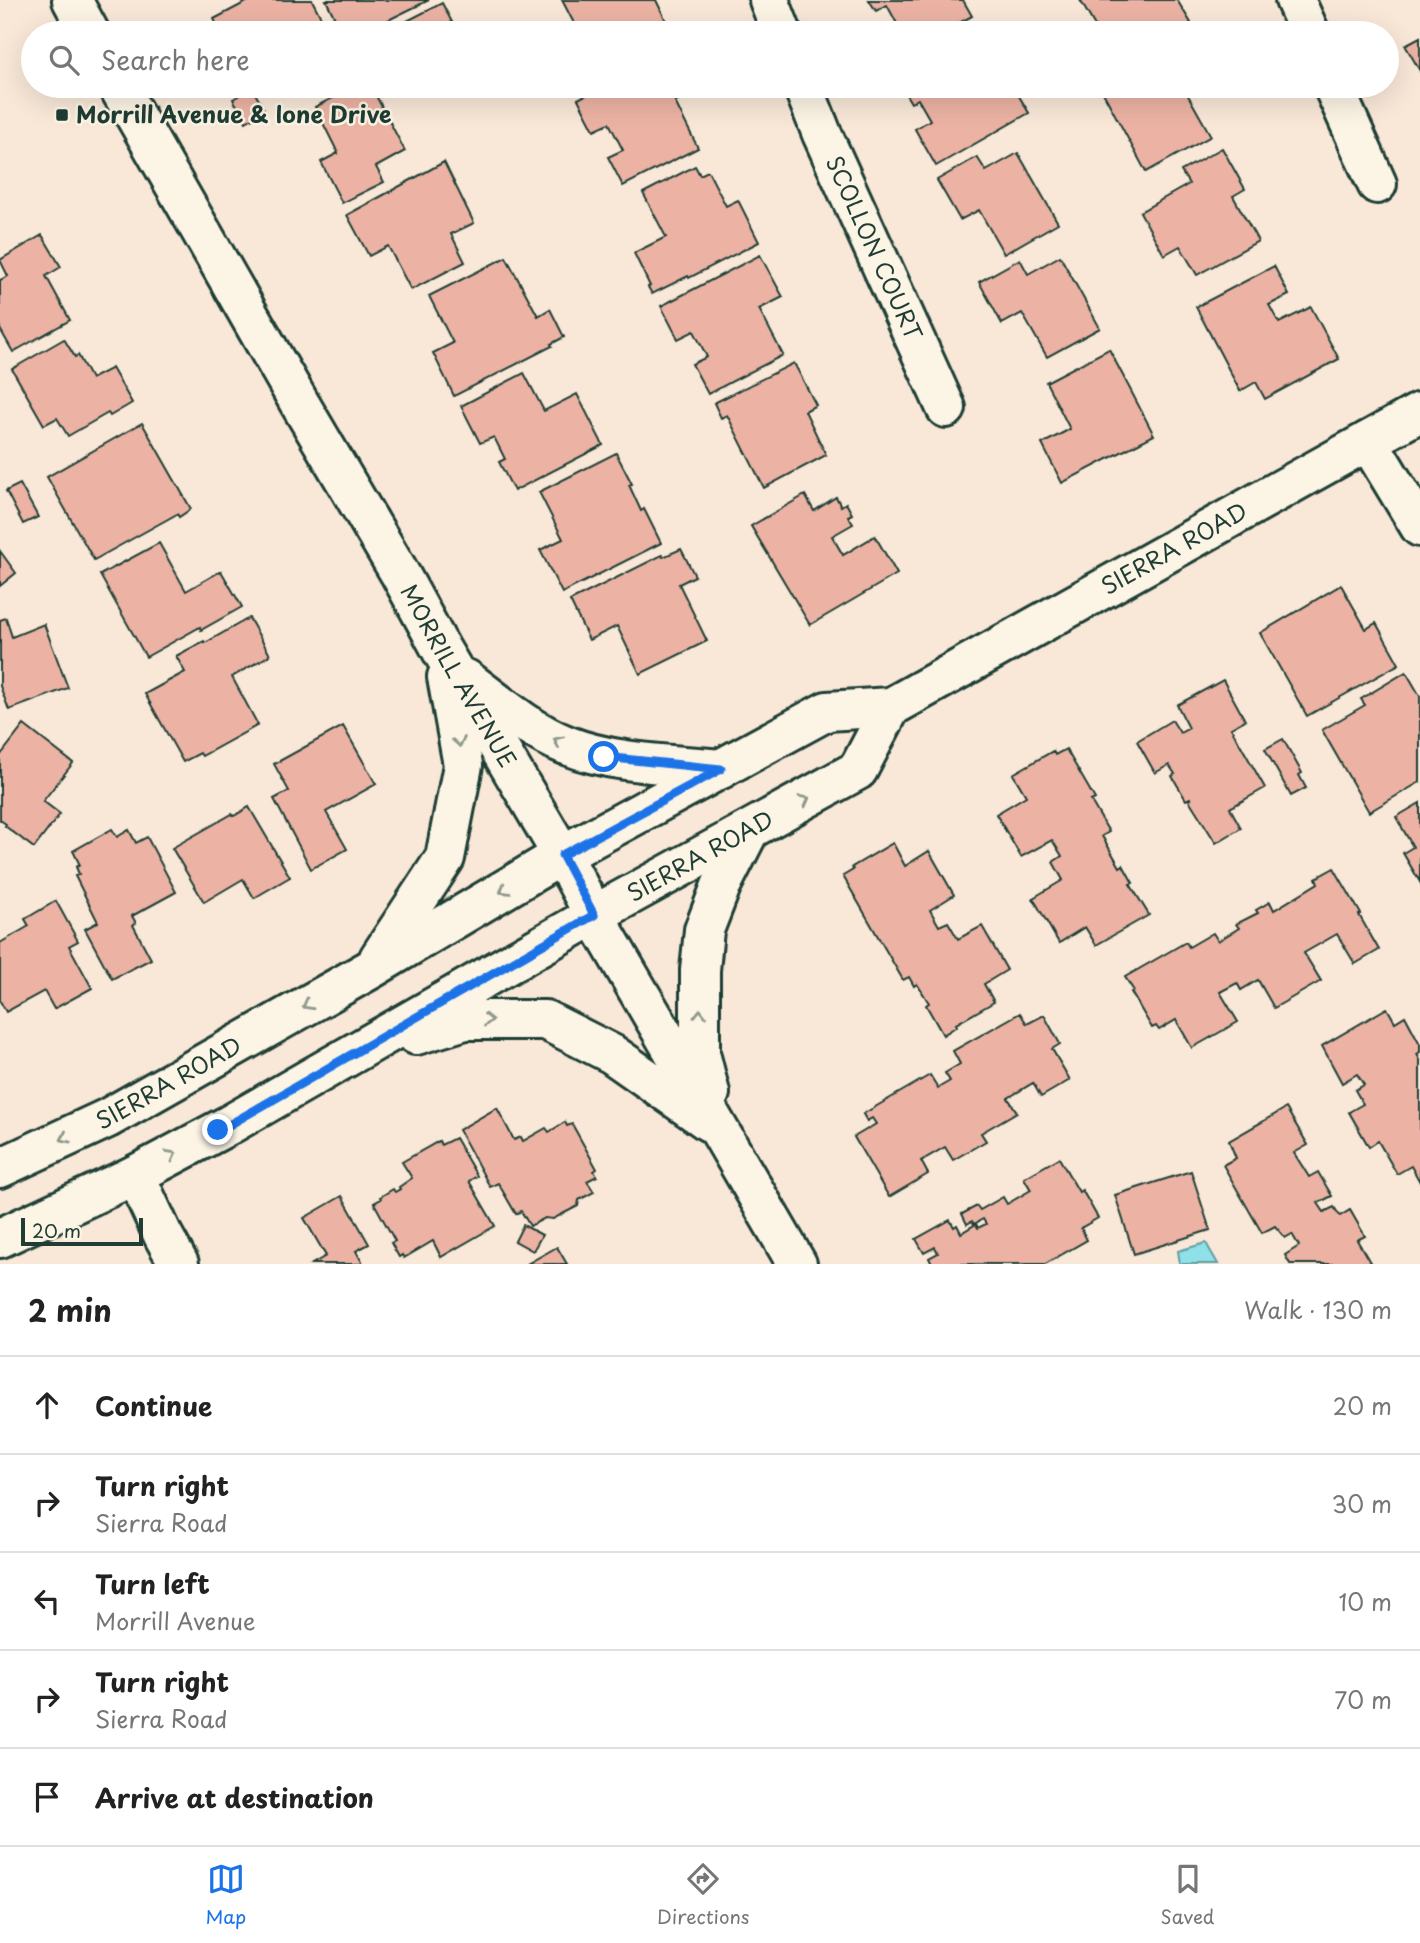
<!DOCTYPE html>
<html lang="en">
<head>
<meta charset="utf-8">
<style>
  :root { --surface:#fff; --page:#f6f6f6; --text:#222; --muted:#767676; --line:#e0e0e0; --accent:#1a73e8 }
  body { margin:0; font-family:"Playpen Sans",sans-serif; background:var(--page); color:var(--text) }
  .scale { position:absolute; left:21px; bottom:18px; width:122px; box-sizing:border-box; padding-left:7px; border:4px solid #1f3d34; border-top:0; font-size:19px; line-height:24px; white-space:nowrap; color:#1f3d34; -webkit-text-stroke:5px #fcf5e5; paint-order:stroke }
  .stop { position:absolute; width:21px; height:21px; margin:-16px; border:5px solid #1a73e8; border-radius:50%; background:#fff }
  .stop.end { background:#1a73e8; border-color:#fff; box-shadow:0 2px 7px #0008 }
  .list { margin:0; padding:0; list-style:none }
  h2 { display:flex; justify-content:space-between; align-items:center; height:91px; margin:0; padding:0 28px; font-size:30px }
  h2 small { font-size:23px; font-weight:400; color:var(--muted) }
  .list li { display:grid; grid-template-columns:46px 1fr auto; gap:21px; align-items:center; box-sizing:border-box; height:98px; padding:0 28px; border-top:2px solid var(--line) }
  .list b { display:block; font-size:26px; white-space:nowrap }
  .list p { margin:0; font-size:23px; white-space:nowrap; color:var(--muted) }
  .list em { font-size:23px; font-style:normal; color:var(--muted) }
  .icon { flex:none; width:38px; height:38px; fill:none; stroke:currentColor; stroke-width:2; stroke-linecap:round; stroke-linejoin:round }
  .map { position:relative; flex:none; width:1420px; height:1264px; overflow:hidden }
  .search { position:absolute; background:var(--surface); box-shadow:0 7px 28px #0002; left:21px; right:21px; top:21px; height:77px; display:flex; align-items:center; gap:18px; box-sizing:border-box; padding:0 24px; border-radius:38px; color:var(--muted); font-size:26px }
  .sheet { height:581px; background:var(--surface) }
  nav { display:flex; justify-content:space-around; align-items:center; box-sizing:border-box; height:98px; border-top:2px solid var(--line); background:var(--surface); font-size:19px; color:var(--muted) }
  nav a { display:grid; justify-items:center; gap:4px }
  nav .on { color:var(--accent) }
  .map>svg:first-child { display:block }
</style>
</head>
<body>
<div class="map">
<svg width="1420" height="1264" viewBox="0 0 1420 1264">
  <rect width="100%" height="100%" fill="#f9e8d8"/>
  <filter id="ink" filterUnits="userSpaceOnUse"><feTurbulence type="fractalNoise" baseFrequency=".0143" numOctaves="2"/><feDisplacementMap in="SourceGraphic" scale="14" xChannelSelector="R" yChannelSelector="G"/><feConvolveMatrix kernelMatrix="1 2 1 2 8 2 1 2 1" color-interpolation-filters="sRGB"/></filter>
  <g filter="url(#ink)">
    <path fill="#8fe0e9" stroke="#629fa1" stroke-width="2" d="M 1206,1243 L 1218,1264 L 1180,1264 L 1178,1251 Z"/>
    <g fill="#ecb3a4" stroke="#1f3d34" stroke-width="2">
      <path d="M 250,0 L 312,0 L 329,33 L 221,33 L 214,19 Z"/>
      <path d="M 326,0 L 429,0 L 362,33 L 342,33 Z"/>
      <path d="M 562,0 L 656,0 L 672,33 L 579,33 Z"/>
      <path d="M 869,0 L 963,0 L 972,16 L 941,33 L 902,33 L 887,5 L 876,11 Z"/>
      <path d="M 1080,0 L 1177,0 L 1191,23 L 1173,33 L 1140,33 L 1139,31 L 1135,33 L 1099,33 Z"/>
      <path d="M 442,3 L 454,26 L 439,33 L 413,33 L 407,21 Z"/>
      <path d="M 1420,37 L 1420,71 L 1405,45 Z"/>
      <path d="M 356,86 L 371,86 L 405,151 L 376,167 L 384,182 L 342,203 L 321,162 L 338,153 L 315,107 Z"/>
      <path d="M 603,86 L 694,86 L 696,91 L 675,102 L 698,148 L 623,186 L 608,157 L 623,150 L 609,123 L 594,130 L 578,99 Z"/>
      <path d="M 901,86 L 1013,86 L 1029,113 L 936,166 L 915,129 L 930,120 L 918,99 L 911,103 Z"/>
      <path d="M 1102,86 L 1193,86 L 1185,90 L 1211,136 L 1146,172 L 1100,87 Z"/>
      <path d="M 252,88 L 265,111 L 246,122 L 233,99 Z"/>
      <path d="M 1222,148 L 1245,189 L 1233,196 L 1258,241 L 1197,275 L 1180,246 L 1164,255 L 1140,212 L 1189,184 L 1181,171 Z"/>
      <path d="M 1018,153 L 1058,223 L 1004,254 L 979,210 L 960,220 L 937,180 L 977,157 L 986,171 Z"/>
      <path d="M 444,162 L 474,223 L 451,234 L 465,262 L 411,290 L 388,246 L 369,256 L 347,215 Z"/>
      <path d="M 695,166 L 700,175 L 708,171 L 726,206 L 738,200 L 759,242 L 689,278 L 688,276 L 652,294 L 648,287 L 650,286 L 634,253 L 666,237 L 643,193 Z"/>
      <path d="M 42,235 L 61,267 L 46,276 L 70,320 L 13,352 L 0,329 L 0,280 L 8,276 L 0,260 Z"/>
      <path d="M 760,255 L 783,297 L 759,309 L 783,355 L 708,394 L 692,364 L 707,357 L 694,331 L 678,339 L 661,306 Z"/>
      <path d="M 1060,256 L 1100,328 L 1047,357 L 1022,313 L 1002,324 L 979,282 L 1020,259 L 1028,274 Z"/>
      <path d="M 506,257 L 538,316 L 550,309 L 564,337 L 551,344 L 552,346 L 454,396 L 433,353 L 453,343 L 429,296 Z"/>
      <path d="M 1274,266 L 1289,295 L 1269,305 L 1279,323 L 1311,307 L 1339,359 L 1265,399 L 1256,382 L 1240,391 L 1196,307 Z"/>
      <path d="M 64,339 L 75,357 L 78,355 L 91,379 L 112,368 L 132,403 L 110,416 L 108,413 L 68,436 L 57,418 L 44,425 L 12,369 Z"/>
      <path d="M 1109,349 L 1154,435 L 1062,483 L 1042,444 L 1070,429 L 1046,382 Z"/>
      <path d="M 794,363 L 816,405 L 805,411 L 826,455 L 764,488 L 727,415 L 721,418 L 714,403 Z"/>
      <path d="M 524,373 L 544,411 L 577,394 L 603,445 L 514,491 L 499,462 L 505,459 L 494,437 L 480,443 L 461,406 Z"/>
      <path d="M 142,423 L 191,509 L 179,517 L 177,514 L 94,560 L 47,477 Z"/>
      <path d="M 616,453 L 632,484 L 629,485 L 641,511 L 644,509 L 661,543 L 562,593 L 540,550 L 563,539 L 539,492 Z"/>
      <path d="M 20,484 L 38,517 L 23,524 L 6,491 Z"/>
      <path d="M 805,495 L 814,511 L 836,497 L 841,506 L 846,503 L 852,514 L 848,516 L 853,524 L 832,536 L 843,555 L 875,536 L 897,574 L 810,625 L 751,526 Z"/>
      <path d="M 159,543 L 186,591 L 221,571 L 242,607 L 201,630 L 200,627 L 146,657 L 100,575 Z"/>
      <path d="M 681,549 L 695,576 L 679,584 L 707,641 L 640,674 L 617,626 L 589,640 L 570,601 L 662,555 L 663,557 Z"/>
      <path d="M 0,551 L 16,573 L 0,586 Z"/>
      <path d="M 1341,585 L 1366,629 L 1376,623 L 1399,664 L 1307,716 L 1260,633 Z"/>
      <path d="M 6,618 L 12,637 L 44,624 L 68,688 L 9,710 L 0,686 L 0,620 Z"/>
      <path d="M 249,618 L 270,655 L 232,677 L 258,725 L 202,756 L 200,753 L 183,762 L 145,694 L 185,672 L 176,656 L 204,641 L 205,643 Z"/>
      <path d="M 1406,672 L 1420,696 L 1420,782 L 1369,812 L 1322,730 L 1365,705 L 1361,699 Z"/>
      <path d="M 1223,680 L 1245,720 L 1231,728 L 1265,788 L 1230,808 L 1241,828 L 1216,843 L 1189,800 L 1191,799 L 1190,798 L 1186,800 L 1172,776 L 1175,774 L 1169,765 L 1155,773 L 1137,741 L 1172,720 L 1180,733 L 1189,728 L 1177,705 Z"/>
      <path d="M 24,725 L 73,763 L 43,801 L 60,814 L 34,848 L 5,826 L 6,824 L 0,820 L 0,756 Z"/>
      <path d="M 343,726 L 376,784 L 326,812 L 347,849 L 311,869 L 274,799 L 289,791 L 274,764 Z"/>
      <path d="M 1283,739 L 1302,773 L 1299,775 L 1306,788 L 1291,796 L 1265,749 Z"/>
      <path d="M 1066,749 L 1095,799 L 1091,801 L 1109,832 L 1102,836 L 1120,867 L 1123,865 L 1133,883 L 1130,884 L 1149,915 L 1096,945 L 1085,927 L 1059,943 L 1033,898 L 1063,880 L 1053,862 L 1062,856 L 1052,840 L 1021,857 L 996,814 L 1026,796 L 1013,774 L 1053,751 L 1055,755 Z"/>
      <path d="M 1420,803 L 1420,882 L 1403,853 L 1413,847 L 1396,817 Z"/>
      <path d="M 249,807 L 290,877 L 254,898 L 243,879 L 204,902 L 172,848 L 232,814 L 234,816 Z"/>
      <path d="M 112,829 L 117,837 L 129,830 L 136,843 L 147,837 L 176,892 L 132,916 L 136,923 L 133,925 L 151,959 L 112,979 L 85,929 L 98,922 L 75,876 L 79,874 L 76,867 L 80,865 L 73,851 Z"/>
      <path d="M 893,843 L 905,866 L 929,851 L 954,895 L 930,910 L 939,926 L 948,922 L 958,939 L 982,926 L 1007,970 L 984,984 L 994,1002 L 956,1024 L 957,1026 L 943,1035 L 926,1005 L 929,1003 L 917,984 L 914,986 L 909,977 L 903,980 L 843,876 L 853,870 L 852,867 Z"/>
      <path d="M 1334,868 L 1361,914 L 1359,915 L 1379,950 L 1355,964 L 1337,934 L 1304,953 L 1321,981 L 1274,1008 L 1258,980 L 1241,990 L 1237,983 L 1220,992 L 1238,1022 L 1192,1048 L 1176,1020 L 1159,1030 L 1156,1026 L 1152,1028 L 1131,992 L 1134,991 L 1125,977 L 1186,942 L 1189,947 L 1213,933 L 1218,941 L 1239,928 L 1236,924 L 1258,913 L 1256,910 L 1270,902 L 1274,910 L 1318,883 L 1316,878 Z"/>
      <path d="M 56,901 L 78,941 L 69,946 L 92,988 L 54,1009 L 44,991 L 6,1012 L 0,1001 L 0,943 L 29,926 L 25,919 Z"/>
      <path d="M 1387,1008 L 1395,1022 L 1405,1016 L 1420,1044 L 1420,1052 L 1417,1054 L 1420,1060 L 1420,1182 L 1411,1166 L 1397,1174 L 1378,1141 L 1369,1147 L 1349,1112 L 1363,1104 L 1355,1090 L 1364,1085 L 1357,1074 L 1342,1083 L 1322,1046 Z"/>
      <path d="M 1020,1013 L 1027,1024 L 1044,1015 L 1060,1044 L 1052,1049 L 1070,1080 L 1041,1097 L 1033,1083 L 1008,1098 L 1017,1112 L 981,1133 L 986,1141 L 953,1160 L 945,1147 L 921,1161 L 928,1174 L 889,1197 L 854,1137 L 876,1124 L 872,1118 L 867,1121 L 863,1114 L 930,1075 L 938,1088 L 950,1081 L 945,1073 L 960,1064 L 953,1051 Z"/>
      <path d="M 497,1108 L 514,1140 L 521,1137 L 523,1141 L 546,1128 L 549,1132 L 565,1122 L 567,1126 L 572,1124 L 597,1169 L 594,1171 L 597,1176 L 587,1181 L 594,1192 L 579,1200 L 578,1206 L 553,1219 L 545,1218 L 530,1226 L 521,1211 L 516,1214 L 498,1183 L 490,1187 L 459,1130 Z"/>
      <path d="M 1286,1108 L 1308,1145 L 1294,1153 L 1309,1177 L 1318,1172 L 1332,1196 L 1318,1203 L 1324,1212 L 1334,1207 L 1340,1216 L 1350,1210 L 1365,1236 L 1357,1240 L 1371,1264 L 1290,1264 L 1285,1255 L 1299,1246 L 1292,1234 L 1285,1238 L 1275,1226 L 1262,1233 L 1223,1165 L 1236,1158 L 1229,1141 Z"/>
      <path d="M 455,1138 L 477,1176 L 469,1181 L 495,1226 L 441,1257 L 433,1241 L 404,1258 L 402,1255 L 399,1257 L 391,1243 L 395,1241 L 374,1203 L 381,1199 L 380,1197 L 393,1189 L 395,1192 L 400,1189 L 399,1187 L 412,1178 L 402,1162 L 439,1141 L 441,1145 Z"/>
      <path d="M 1059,1158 L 1079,1192 L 1082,1190 L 1098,1218 L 1081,1228 L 1087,1240 L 1045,1264 L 932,1264 L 929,1258 L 938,1253 L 935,1247 L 924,1253 L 916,1239 L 950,1220 L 954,1227 L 957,1225 L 961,1233 L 976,1224 L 978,1228 L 986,1224 L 983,1219 L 974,1224 L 972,1221 L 967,1224 L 962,1214 L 977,1206 L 980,1210 L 1003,1197 L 1007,1204 L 1031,1190 L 1024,1178 Z"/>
      <path d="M 1191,1171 L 1210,1230 L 1134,1254 L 1115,1195 Z"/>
      <path d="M 342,1196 L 369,1244 L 356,1251 L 363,1264 L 312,1264 L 326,1256 L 304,1218 Z"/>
      <path d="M 523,1225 L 542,1235 L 533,1251 L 515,1241 Z"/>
      <path d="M 557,1247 L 567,1264 L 527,1264 Z"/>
    </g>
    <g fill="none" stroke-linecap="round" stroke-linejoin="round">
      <defs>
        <g id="minor">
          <path d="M 769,0 L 782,33"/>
          <path d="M 1295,0 L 1310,33"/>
          <path id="s1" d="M 803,86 L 822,134 L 946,408"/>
          <path d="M 1333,86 L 1377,184"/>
          <path d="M 1368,441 L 1420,527"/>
          <path d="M 135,1175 L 163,1235 L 179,1264"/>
        </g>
        <g id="tertiary">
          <path d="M 72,0 L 90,33"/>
          <path id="s2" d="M 118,86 L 300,404 L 399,572 L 442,651 L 562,855 L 594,915 L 797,1264"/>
          <path d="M 466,679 C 497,702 529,730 566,745 C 614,764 670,764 721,769"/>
          <path d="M 379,958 L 445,858 L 463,765 L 447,677"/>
          <path d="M 416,1035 L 465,1020 L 545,1020 L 612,1054 L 709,1122"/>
          <path d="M 710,1093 L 700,1053 L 700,970 L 704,930 L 721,886 L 749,831"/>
          <path id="s3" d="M 0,1168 L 108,1118 L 371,969 L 562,855 L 827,711 L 891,707 L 1420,412"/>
          <path id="s4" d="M 0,1238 L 135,1175 L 229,1125 L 594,915 L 858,770 L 891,707"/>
        </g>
      </defs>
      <use href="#minor" stroke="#1f3d34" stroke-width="44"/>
      <use href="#tertiary" stroke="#1f3d34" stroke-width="44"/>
      <use href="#minor" stroke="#fcf5e5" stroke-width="38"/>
      <use href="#tertiary" stroke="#fcf5e5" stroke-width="38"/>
    </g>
    <defs><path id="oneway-chevron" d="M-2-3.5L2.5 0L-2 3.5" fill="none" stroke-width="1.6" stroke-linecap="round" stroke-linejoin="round" transform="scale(1.75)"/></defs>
    <g stroke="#8e998c">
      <use href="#oneway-chevron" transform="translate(558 741) rotate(-155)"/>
      <use href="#oneway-chevron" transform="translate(459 742) rotate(80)"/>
      <use href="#oneway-chevron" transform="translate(805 800) rotate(-29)"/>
      <use href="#oneway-chevron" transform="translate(504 890) rotate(149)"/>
      <use href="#oneway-chevron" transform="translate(307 1005) rotate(151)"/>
      <use href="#oneway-chevron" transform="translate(700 1014) rotate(-90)"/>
      <use href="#oneway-chevron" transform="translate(488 1020)"/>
      <use href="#oneway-chevron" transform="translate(65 1138) rotate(155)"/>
      <use href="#oneway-chevron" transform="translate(172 1155) rotate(-29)"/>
    </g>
  </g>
  <g fill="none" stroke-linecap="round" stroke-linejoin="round" filter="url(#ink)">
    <path stroke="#1a73e8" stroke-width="9" d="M 218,1130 L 229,1125 L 594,915 L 562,855 L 721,769 L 604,757"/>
  </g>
  <rect fill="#1f3d34" stroke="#fcf5e5" stroke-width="2.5" x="55" y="108" width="14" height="14" rx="3.5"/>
  <g text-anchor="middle" stroke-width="5" stroke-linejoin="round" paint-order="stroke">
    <g font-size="23" font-weight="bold" fill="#1f3d34" stroke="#fcf5e5" text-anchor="start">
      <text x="76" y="123">Morrill Avenue &amp; Ione Drive</text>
    </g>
    <g font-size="23" fill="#1f3d34" stroke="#fcf5e5">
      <text dy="8" stroke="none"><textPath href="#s1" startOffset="177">SCOLLON COURT</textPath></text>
      <text dy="8" stroke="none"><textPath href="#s3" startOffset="1334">SIERRA ROAD</textPath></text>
      <text dy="8" stroke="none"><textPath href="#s2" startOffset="681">MORRILL AVENUE</textPath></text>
      <text dy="8" stroke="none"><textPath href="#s4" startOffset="798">SIERRA ROAD</textPath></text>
      <text dy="8" stroke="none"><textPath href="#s3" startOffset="189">SIERRA ROAD</textPath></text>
    </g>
  </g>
</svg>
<div class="scale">20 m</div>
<div class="stop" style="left:604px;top:757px"></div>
<div class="stop end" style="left:218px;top:1130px"></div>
<div class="search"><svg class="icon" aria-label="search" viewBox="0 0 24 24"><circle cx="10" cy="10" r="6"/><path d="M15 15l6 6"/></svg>Search here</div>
</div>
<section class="sheet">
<h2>2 min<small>Walk · 130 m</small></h2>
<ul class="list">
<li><svg class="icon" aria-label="ahead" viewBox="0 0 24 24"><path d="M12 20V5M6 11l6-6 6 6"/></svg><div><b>Continue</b></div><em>20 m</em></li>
<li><svg class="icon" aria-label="right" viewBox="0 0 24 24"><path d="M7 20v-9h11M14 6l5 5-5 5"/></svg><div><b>Turn right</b><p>Sierra Road</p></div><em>30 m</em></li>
<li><svg class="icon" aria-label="left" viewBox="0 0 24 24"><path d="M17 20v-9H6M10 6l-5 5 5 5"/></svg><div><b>Turn left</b><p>Morrill Avenue</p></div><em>10 m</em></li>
<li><svg class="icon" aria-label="right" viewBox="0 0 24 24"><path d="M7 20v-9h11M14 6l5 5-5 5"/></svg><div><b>Turn right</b><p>Sierra Road</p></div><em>70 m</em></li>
<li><svg class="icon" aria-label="arrive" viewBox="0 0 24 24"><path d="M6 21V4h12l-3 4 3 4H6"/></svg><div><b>Arrive at destination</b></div></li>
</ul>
</section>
<nav>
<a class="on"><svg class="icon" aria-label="map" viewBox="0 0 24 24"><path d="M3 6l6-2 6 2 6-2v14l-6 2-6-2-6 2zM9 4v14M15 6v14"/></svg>Map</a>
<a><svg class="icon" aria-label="directions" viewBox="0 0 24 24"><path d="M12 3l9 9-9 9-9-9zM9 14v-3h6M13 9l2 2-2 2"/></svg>Directions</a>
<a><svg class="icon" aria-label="saved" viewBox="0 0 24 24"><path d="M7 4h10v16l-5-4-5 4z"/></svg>Saved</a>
</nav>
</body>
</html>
